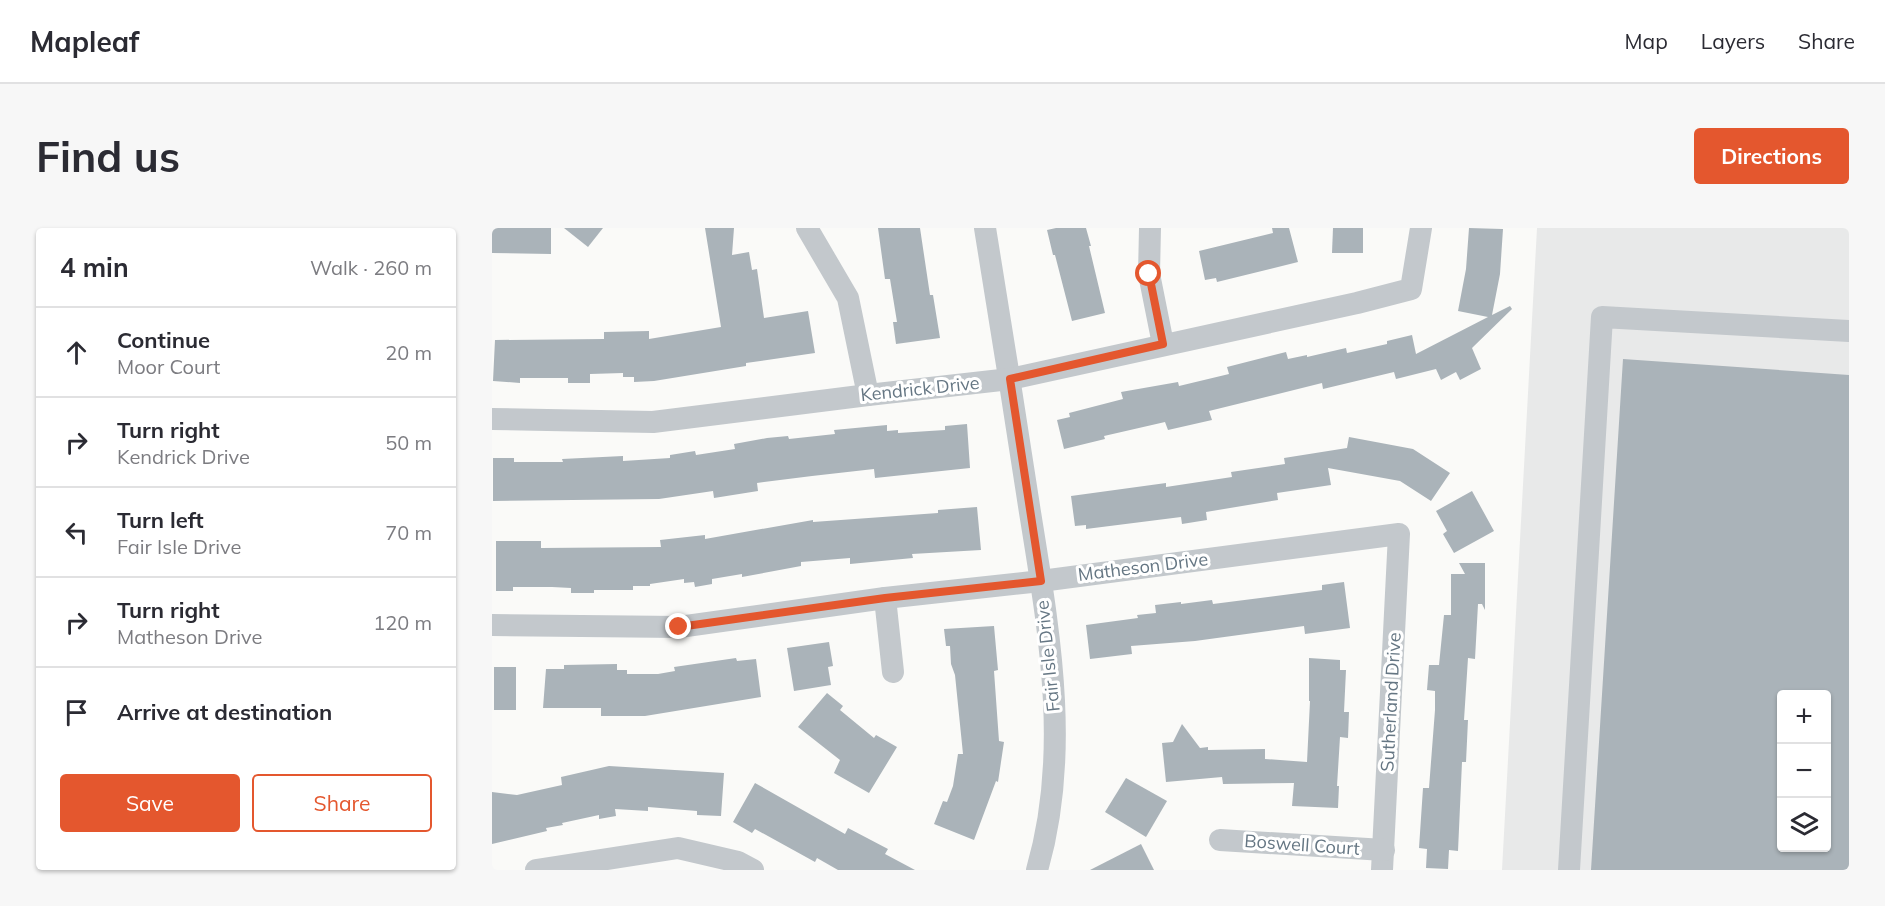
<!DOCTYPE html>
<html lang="en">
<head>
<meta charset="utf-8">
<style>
  :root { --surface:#fff; --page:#f7f7f7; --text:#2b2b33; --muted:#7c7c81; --line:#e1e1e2; --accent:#e4572e }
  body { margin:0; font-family:Mulish,sans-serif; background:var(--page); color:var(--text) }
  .controls { position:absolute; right:18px; bottom:18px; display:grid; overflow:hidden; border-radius:6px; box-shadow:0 2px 4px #0004 }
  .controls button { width:54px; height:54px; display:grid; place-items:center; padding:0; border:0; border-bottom:2px solid var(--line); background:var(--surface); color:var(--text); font:30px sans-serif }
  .stop { position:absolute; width:18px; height:18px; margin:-14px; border:4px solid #e4572e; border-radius:50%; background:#fff }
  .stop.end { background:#e4572e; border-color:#fff; box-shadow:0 2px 6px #0008 }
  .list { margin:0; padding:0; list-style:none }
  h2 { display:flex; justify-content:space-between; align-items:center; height:78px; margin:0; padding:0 24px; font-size:26px }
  h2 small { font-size:20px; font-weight:400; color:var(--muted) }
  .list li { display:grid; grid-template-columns:39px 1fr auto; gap:18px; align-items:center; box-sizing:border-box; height:90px; padding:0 24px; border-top:2px solid var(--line) }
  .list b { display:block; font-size:22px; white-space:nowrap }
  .list p { margin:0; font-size:20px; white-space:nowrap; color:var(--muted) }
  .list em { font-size:20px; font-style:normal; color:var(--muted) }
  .actions { display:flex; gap:12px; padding:18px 24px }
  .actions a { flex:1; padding:14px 0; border:2px solid var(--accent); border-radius:6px; text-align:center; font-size:21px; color:var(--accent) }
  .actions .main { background:var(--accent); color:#fff }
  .icon { flex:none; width:33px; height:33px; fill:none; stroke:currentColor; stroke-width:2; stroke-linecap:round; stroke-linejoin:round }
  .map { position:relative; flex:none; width:1357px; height:642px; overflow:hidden; border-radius:6px }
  header { display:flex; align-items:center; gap:36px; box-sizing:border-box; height:84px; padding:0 30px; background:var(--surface); border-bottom:2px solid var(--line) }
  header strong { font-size:28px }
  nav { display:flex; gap:33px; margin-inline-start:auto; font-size:21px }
  .intro { display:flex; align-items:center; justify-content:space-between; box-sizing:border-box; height:144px; padding:0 36px }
  h1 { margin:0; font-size:42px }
  .button { padding:15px 27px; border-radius:6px; background:var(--accent); color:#fff; font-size:21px; font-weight:700 }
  main { display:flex; gap:36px; padding:0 36px }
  aside { flex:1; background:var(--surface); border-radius:6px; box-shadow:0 2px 4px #0004 }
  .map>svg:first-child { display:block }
</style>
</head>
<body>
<header>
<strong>Mapleaf</strong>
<nav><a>Map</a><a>Layers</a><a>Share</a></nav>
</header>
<div class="intro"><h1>Find us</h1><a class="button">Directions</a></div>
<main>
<aside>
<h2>4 min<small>Walk · 260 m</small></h2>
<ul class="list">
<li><svg class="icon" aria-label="ahead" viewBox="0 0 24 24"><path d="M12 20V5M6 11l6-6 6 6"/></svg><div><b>Continue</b><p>Moor Court</p></div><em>20 m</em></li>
<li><svg class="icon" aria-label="right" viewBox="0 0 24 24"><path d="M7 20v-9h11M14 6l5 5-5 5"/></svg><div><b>Turn right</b><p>Kendrick Drive</p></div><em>50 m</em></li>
<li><svg class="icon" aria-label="left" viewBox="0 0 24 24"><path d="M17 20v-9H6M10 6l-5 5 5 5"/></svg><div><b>Turn left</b><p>Fair Isle Drive</p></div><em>70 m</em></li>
<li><svg class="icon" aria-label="right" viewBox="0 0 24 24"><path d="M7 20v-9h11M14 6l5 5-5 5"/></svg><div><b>Turn right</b><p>Matheson Drive</p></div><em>120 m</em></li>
<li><svg class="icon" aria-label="arrive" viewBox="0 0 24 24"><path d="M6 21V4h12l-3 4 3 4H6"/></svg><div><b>Arrive at destination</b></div></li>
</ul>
<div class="actions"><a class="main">Save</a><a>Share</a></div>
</aside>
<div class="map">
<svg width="1357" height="642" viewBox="0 0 1357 642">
  <rect width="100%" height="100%" fill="#fafaf8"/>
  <path fill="#e8e9e9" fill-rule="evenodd" d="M 1045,0 L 1357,0 L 1357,642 L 1010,642 ZM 1290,466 L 1334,466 L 1334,620 L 1290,620 Z"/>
  <g fill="#aab3b9" fill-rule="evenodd">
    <path d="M 0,0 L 59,0 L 59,26 L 0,25 Z"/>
    <path d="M 72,0 L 111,0 L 96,19 Z"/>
    <path d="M 213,0 L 242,0 L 240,27 L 257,24 L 260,42 L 265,41 L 272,90 L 316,83 L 323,125 L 254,135 L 254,138 L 162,153 L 142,154 L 142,149 L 131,149 L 131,145 L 98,146 L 98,155 L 76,155 L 76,150 L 28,150 L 28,155 L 1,153 L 3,112 L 112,111 L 112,104 L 157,103 L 157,111 L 229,99 Z"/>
    <path d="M 386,0 L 428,0 L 438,67 L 441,67 L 448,110 L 404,116 L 401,94 L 405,94 L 398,51 L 393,51 Z"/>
    <path d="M 564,0 L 594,0 L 599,18 L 597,18 L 613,85 L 580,93 L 563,27 L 561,27 L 555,2 Z"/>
    <path d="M 780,0 L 797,0 L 806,34 L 725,54 L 724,50 L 713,52 L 707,23 L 781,5 Z"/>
    <path d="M 841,0 L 871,0 L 871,25 L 840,25 Z"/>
    <path d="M 977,0 L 1011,1 L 1008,46 L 1000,87 L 1018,78 L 1020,81 L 980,120 L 989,141 L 968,152 L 964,144 L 949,152 L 944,141 L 904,151 L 902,144 L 831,161 L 830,155 L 717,183 L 720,192 L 676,202 L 673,194 L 612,208 L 613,211 L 572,221 L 565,192 L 578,189 L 577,185 L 631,171 L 629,164 L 686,154 L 687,158 L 737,146 L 735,139 L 794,124 L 796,131 L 815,127 L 815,129 L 854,120 L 855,125 L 895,116 L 895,113 L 920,107 L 924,126 L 996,89 L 966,83 L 974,41 Z"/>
    <path d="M 1131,131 L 1357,147 L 1357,642 L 1099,642 ZM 1290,466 L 1335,466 L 1335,620 L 1290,620 Z"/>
    <path d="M 475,196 L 478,240 L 383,250 L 382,241 L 320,248 L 265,255 L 266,263 L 222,270 L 221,263 L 167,271 L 1,273 L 1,230 L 22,230 L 22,234 L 71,234 L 70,231 L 131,228 L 131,233 L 178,230 L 178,227 L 203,223 L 204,227 L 243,221 L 242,216 L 275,210 L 296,208 L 297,211 L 343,206 L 342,202 L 395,197 L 395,203 L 406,202 L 406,205 L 453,202 L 453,198 Z"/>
    <path d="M 857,209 L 921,221 L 958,245 L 939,273 L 908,253 L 836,240 L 839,257 L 785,265 L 786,272 L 714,284 L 715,292 L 690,296 L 689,289 L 594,301 L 594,297 L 583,298 L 579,268 L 674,255 L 674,259 L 740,249 L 739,244 L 793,236 L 792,230 L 855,220 Z"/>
    <path d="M 980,263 L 1002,303 L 962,325 L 951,306 L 955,303 L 944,283 Z"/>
    <path d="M 485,279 L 489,322 L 420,326 L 421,330 L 358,336 L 358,330 L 309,334 L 309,338 L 250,349 L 250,346 L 220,351 L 220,356 L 203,359 L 202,354 L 192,355 L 192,351 L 158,356 L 158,358 L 141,358 L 141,362 L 102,362 L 102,365 L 79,365 L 79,360 L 60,359 L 21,359 L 21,363 L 4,363 L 4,313 L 49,313 L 49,320 L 169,319 L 168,312 L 213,307 L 213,311 L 321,292 L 321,294 L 446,285 L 446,282 Z"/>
    <path d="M 967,335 L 993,335 L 993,382 L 990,376 L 986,376 L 983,431 L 976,430 L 972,492 L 976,492 L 974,534 L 970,534 L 966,623 L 957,622 L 956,641 L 934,640 L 935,621 L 927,620 L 931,560 L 937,560 L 943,482 L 943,463 L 935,462 L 937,437 L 947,437 L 952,387 L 959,387 L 959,346 L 973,346 Z"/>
    <path d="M 852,354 L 858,400 L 813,406 L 812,398 L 703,413 L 639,418 L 640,426 L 598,431 L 594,397 L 646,390 L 645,387 L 664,385 L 663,377 L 689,374 L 689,376 L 720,372 L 721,376 L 830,362 L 830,357 Z"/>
    <path d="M 502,398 L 506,442 L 502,443 L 507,513 L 512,514 L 506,554 L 504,553 L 482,612 L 442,596 L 451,573 L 455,574 L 461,558 L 466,526 L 471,526 L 463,447 L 459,436 L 458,418 L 454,418 L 452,401 Z"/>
    <path d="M 337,414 L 341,438 L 336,439 L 339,457 L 302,463 L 295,420 Z"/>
    <path d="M 244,430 L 245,433 L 264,431 L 269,469 L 153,488 L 109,488 L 109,480 L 51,480 L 54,441 L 72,441 L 72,437 L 125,436 L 125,442 L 135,442 L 135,446 L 166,446 L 183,443 L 182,439 Z"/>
    <path d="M 817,430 L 848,432 L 848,442 L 854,442 L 852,484 L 857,484 L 856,510 L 848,509 L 845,558 L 847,558 L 846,580 L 800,578 L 802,555 L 731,556 L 730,549 L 674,554 L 670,515 L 681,514 L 690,496 L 708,520 L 716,519 L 716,522 L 773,521 L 773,531 L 815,534 L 818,473 L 817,473 Z"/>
    <rect x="2" y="439" width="22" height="43"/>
    <path d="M 335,465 L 351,478 L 348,482 L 382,510 L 384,507 L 405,519 L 377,565 L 342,545 L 348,532 L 306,499 Z"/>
    <path d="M 117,538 L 232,545 L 229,588 L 205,587 L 205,583 L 156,579 L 156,583 L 123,581 L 124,588 L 107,591 L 107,587 L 70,595 L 71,597 L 54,600 L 55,603 L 0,616 L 0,564 L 25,567 L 70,557 L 69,549 Z"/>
    <path d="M 634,550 L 675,573 L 654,609 L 613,584 Z"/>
    <path d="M 263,555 L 353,606 L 356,600 L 396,621 L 393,626 L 423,642 L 346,642 L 325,630 L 323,634 L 263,601 L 260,605 L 241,594 Z"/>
    <path d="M 649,616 L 662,642 L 598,642 Z"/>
  </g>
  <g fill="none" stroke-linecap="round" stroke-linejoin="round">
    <g stroke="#c3c8cc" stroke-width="22">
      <path d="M 315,0 L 356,70 L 376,167"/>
      <path d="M 493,0 C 508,93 523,185 537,278 C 556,398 580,522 545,642"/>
      <path d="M 658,0 L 657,46 L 671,116"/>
      <path d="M 0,191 L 161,194 L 376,167 L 518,151 L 865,75 L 919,61 L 929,0"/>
      <path d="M 393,370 L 401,444"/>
      <path d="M 0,397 L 187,399 L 393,370 L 549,353 L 907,306 L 890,642"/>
      <path d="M 728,612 L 892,622"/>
      <path d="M 44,642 L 186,620 L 246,634 L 261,642"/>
      <path d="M 1077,642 L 1110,89 L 1357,103"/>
    </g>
  </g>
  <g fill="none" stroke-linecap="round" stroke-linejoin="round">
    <path stroke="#e4572e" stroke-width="8" d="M 187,399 L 393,370 L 549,353 L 518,151 L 671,116 L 657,46"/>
  </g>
  <g text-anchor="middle" stroke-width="6" stroke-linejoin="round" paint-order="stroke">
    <g font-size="18" fill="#657683" stroke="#fff">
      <text transform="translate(428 161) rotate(-6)" y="6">Kendrick Drive</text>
      <text transform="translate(651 339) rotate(-7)" y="6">Matheson Drive</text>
      <text transform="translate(556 428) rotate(-96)" y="6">Fair Isle Drive</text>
      <text transform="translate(899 474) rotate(-87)" y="6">Sutherland Drive</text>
      <text transform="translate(810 617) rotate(4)" y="6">Boswell Court</text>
    </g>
  </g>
</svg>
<div class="controls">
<button>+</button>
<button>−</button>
<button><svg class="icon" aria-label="layers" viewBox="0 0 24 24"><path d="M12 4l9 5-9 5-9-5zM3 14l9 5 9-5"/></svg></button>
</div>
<div class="stop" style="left:657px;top:46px"></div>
<div class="stop end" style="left:187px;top:399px"></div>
</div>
</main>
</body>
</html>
